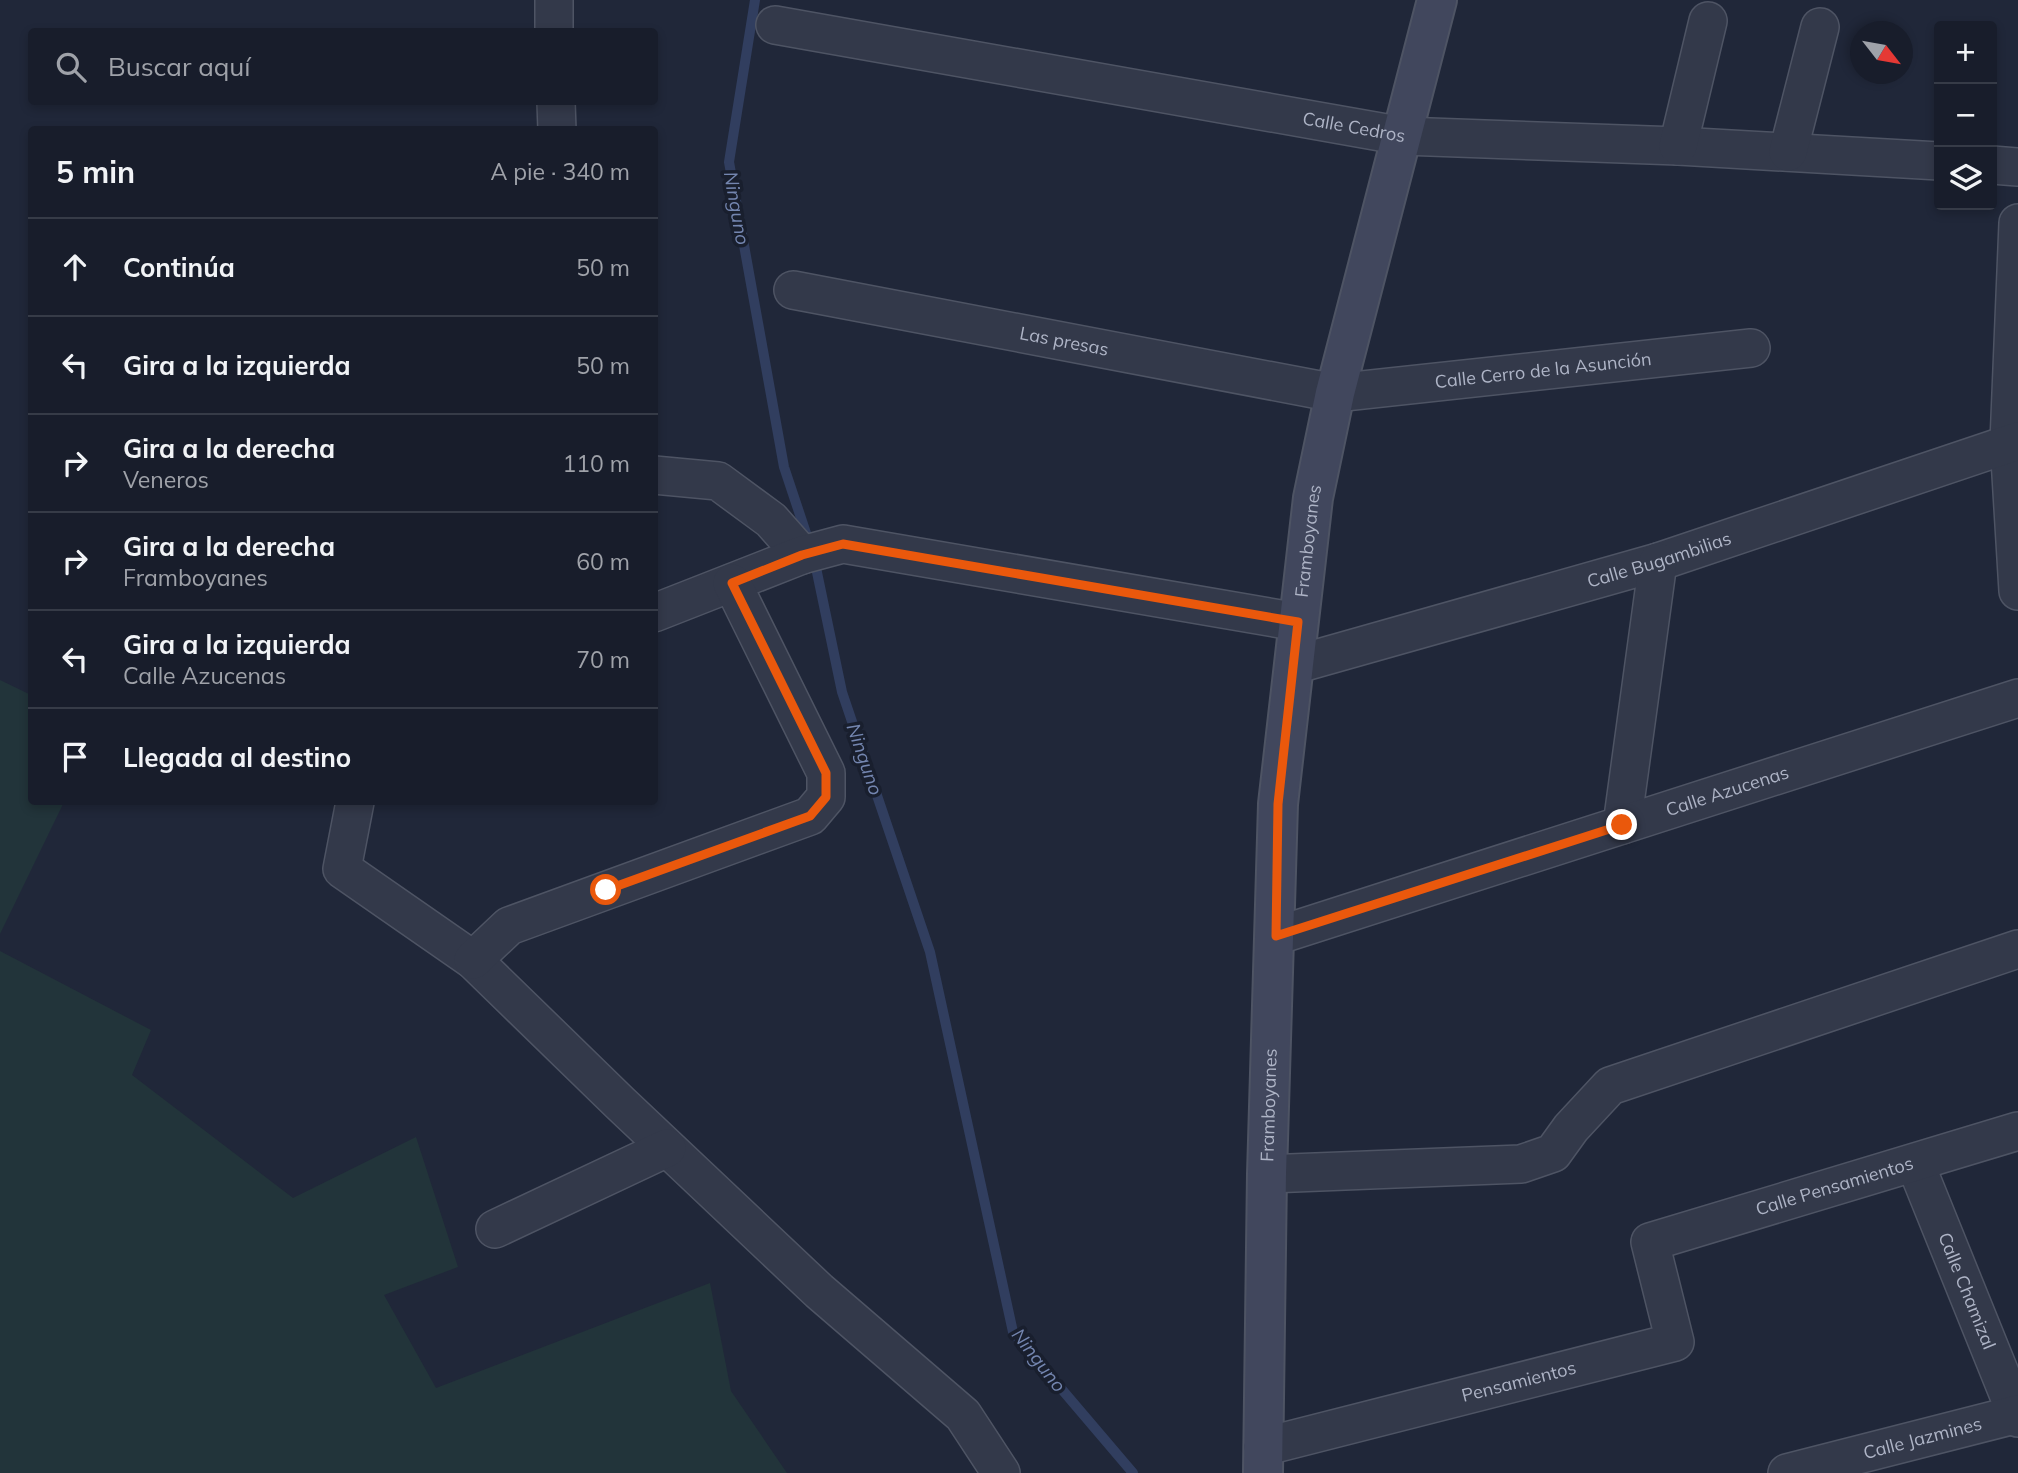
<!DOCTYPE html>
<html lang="es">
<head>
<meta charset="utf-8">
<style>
  :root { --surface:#181d2b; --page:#212633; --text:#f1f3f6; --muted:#9fa2a9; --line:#363b47 }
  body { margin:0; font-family:Mulish,sans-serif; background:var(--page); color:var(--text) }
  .controls { position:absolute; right:21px; top:21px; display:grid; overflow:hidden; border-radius:7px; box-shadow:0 4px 10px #0003 }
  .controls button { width:63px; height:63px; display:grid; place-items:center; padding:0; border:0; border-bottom:2px solid var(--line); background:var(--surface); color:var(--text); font:35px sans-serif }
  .compass { position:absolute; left:1850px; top:21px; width:63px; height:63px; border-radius:50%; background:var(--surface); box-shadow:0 4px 10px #0003; rotate:121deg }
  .stop { position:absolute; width:21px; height:21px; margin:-16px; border:5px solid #ea580c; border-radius:50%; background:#fff }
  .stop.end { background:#ea580c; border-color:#fff; box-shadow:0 2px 7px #0008 }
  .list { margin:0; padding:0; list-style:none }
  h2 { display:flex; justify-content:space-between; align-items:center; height:91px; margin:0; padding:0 28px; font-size:30px }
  h2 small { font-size:23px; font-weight:400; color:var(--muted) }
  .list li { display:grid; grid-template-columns:46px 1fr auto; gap:21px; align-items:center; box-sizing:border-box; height:98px; padding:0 28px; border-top:2px solid var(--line) }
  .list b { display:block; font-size:26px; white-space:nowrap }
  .list p { margin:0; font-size:23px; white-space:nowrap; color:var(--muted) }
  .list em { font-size:23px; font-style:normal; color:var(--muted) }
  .icon { flex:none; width:38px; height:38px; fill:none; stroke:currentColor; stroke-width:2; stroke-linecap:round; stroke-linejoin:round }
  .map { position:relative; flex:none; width:2018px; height:1473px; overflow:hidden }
  .search { position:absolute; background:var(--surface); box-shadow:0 4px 10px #0003; left:28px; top:28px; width:630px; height:77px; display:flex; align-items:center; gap:18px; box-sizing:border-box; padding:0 24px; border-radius:7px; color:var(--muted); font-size:26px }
  .panel { position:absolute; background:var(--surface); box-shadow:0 4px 10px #0003; left:28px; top:126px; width:630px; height:679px; border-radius:7px }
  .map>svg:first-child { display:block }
</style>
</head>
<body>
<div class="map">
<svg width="2018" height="1473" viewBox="0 0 2018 1473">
  <rect width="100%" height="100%" fill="#202739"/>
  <g fill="#22343a">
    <path d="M 0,680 L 31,695 L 32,802 L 64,802 L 0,934 Z"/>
    <path d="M 0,951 L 151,1030 L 132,1075 L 293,1198 L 416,1137 L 458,1267 L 384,1295 L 436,1388 L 710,1283 L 731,1391 L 787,1473 L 0,1473 Z"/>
  </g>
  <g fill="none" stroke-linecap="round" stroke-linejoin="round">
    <g stroke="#313e5f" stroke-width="10">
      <path d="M 755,0 L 729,162 L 784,467 L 809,542"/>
      <path d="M 814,558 L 842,692 L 930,952 L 1013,1332 L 1133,1473"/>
    </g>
    <defs>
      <g id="street">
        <path d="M 554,0 L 554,32"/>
        <path id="s1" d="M 775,25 L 1403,136 L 1678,146 L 1939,161"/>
        <path d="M 556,102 L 557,130"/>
        <path d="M 1678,146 L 1708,21"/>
        <path d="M 1788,152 L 1820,27"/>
        <path d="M 1992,165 L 2018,167"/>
        <path d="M 2018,223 L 2009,442 L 2018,591"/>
        <path id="s2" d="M 793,290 L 1335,393 L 1751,348"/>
        <path d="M 654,475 L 718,481 L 771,520 L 802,555"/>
        <path d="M 654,613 L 802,555 L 843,544 L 1298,622"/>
        <path id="s3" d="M 1294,665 L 1658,562 L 2018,441"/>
        <path d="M 355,802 L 342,869 L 473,960 L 620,1103 L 819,1291 L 963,1415 L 1001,1473"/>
        <path d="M 1622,825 L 1658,562"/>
        <path id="s4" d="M 1276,936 L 2018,698"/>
        <path d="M 473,960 L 509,926 L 810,816 L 826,797 L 826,773 L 732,583"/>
        <path id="s5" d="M 1915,1163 L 2018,1418"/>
        <path d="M 1267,1174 L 1521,1164 L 1553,1153 L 1571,1128 L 1610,1086 L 2018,949"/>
        <path d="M 495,1229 L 667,1148"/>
        <path id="s6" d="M 1263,1447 L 1675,1342 L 1650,1242 L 2018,1131"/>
        <path id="s7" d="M 1787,1473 L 2018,1414"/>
      </g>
      <g id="secondary">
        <path id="s8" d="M 1263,1473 L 1267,1174 L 1278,804 L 1313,498 L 1335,393 L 1437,0"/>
      </g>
    </defs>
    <use href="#street" stroke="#4e5464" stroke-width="40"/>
    <use href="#secondary" stroke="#4e5464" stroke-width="42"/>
    <use href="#street" stroke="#33394a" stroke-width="37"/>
    <use href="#secondary" stroke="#41475d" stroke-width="38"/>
  </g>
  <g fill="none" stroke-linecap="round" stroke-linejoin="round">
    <path stroke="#ea580c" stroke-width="9" d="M 606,890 L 810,816 L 826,797 L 826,773 L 732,583 L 802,555 L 843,544 L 1298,622 L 1278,804 L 1276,936 L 1622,825"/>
  </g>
  <g text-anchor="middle" stroke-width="7" stroke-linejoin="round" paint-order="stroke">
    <g font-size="18" fill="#aeb4c6" stroke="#191f2e">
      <text dy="6" stroke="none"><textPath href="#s1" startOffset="588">Calle Cedros</textPath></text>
      <text dy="6" stroke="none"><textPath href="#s2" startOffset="276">Las presas</textPath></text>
      <text dy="6" stroke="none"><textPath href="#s2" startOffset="761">Calle Cerro de la Asunción</textPath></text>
      <text dy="6" stroke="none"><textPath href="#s8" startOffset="934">Framboyanes</textPath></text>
      <text dy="6" stroke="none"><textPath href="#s3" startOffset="380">Calle Bugambilias</textPath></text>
      <text dy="6" stroke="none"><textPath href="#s4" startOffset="474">Calle Azucenas</textPath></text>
      <text dy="6" stroke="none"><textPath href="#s8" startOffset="368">Framboyanes</textPath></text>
      <text dy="6" stroke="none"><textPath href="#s6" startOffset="721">Calle Pensamientos</textPath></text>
      <text dy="6" stroke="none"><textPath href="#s5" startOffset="138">Calle Chamizal</textPath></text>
      <text dy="6" stroke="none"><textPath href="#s6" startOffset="264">Pensamientos</textPath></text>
      <text dy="6" stroke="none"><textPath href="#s7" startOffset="140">Calle Jazmines</textPath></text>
    </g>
    <g font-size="19" font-style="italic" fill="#7486b0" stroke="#191f2e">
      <text transform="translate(737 208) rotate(80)" y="7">Ninguno</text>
      <text transform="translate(865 759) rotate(71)" y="7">Ninguno</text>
      <text transform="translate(1039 1360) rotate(52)" y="7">Ninguno</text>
    </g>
  </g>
</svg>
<div class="controls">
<button>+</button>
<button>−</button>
<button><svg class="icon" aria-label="layers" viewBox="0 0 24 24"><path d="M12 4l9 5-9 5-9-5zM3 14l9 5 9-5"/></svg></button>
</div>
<svg class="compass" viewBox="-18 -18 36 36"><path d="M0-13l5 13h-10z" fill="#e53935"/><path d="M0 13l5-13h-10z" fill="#9fa2a9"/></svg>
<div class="stop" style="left:606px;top:890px"></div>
<div class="stop end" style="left:1622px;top:825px"></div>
<div class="search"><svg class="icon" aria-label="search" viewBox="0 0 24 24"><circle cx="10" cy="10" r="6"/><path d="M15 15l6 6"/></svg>Buscar aquí</div>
<section class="panel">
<h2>5 min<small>A pie · 340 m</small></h2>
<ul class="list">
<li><svg class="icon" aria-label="ahead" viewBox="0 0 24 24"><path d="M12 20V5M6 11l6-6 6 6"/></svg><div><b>Continúa</b></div><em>50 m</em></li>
<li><svg class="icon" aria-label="left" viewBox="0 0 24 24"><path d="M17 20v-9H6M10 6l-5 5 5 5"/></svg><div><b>Gira a la izquierda</b></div><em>50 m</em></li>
<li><svg class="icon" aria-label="right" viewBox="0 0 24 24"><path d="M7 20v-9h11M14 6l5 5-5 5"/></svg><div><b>Gira a la derecha</b><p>Veneros</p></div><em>110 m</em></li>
<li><svg class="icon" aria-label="right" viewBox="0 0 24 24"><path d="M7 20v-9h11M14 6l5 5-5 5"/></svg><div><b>Gira a la derecha</b><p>Framboyanes</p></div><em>60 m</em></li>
<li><svg class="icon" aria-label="left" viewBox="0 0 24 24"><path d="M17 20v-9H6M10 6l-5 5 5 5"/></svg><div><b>Gira a la izquierda</b><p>Calle Azucenas</p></div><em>70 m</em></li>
<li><svg class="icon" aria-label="arrive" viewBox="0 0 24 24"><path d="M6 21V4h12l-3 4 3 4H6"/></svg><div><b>Llegada al destino</b></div></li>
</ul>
</section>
</div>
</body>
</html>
